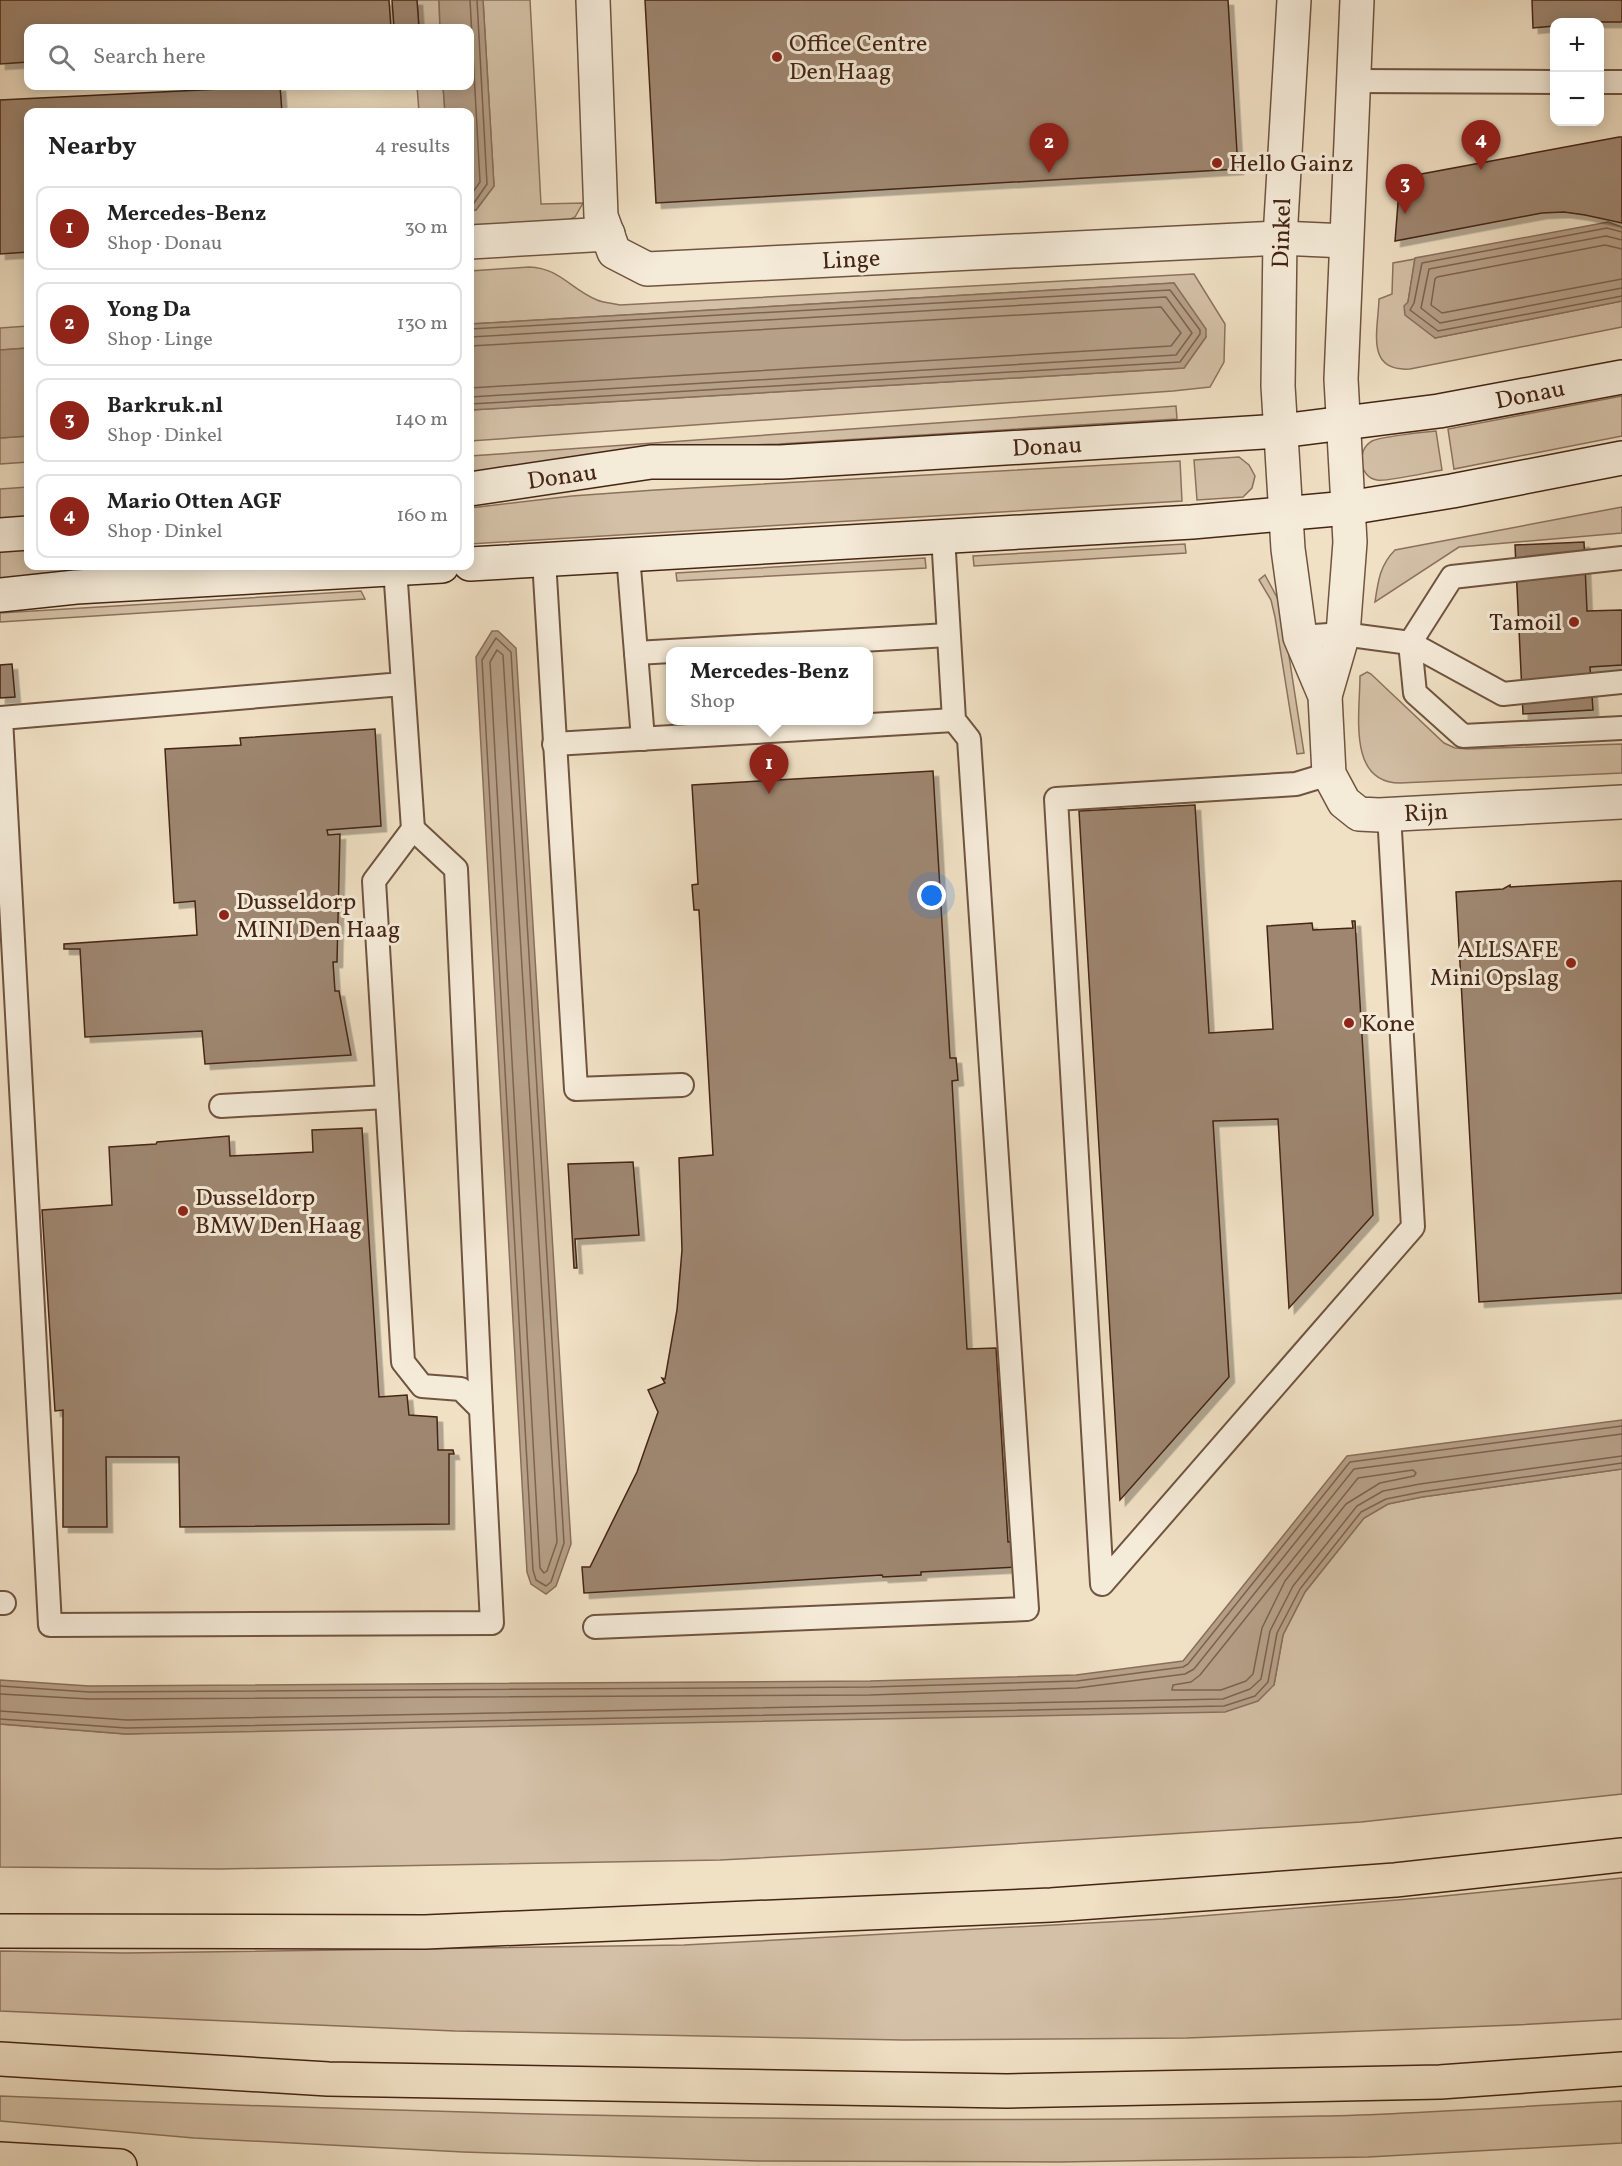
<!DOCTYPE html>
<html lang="en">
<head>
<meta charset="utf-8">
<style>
  :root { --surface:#fff; --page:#f6f6f6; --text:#222; --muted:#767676; --line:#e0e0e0; --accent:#8f2418 }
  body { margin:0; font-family:Vollkorn,serif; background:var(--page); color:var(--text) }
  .controls { position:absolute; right:18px; top:18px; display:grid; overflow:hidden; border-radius:12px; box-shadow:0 3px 15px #0003 }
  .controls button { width:54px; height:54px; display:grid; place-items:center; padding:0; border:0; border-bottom:2px solid var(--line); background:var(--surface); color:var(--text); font:30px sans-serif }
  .you { position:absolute; left:932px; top:896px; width:21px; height:21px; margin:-15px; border:4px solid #fff; border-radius:50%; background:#1a73e8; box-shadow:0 0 0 9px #1a73e833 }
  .badge { display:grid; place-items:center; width:39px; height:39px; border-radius:50%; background:var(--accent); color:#fff; font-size:20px; font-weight:700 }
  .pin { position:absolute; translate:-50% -50px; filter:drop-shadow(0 2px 3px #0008) }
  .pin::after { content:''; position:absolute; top:32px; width:21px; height:18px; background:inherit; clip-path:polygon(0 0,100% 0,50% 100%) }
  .popup { position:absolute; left:666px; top:647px; width:207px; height:78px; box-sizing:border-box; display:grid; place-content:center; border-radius:12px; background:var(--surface); filter:drop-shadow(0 2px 4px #0005); font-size:20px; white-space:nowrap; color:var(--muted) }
  .popup b { font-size:22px; color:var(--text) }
  .popup::after { content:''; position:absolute; left:50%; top:100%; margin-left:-12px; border:12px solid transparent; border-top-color:var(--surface) }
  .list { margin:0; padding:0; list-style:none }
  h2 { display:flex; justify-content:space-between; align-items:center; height:78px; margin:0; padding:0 24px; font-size:26px }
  h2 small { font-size:20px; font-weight:400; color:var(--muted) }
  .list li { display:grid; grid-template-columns:39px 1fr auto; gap:18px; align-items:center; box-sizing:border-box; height:84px; margin:0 12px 12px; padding:0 12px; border:2px solid var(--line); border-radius:12px }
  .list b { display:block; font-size:22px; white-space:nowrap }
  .list p { margin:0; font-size:20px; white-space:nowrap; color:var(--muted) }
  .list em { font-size:20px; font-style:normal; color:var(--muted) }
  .icon { flex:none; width:33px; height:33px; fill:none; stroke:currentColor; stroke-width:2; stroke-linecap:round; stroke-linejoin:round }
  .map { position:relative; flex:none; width:1622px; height:2166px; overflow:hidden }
  .search { position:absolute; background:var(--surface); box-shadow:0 3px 15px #0003; left:24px; top:24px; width:450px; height:66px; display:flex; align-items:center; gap:15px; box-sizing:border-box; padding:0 21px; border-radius:12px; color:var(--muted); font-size:22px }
  .panel { position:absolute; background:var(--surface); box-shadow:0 3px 15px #0003; left:24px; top:108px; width:450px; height:462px; border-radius:12px }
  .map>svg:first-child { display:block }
</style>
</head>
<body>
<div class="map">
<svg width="1622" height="2166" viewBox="0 0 1622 2166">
  <defs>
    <filter id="shadow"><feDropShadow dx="5.5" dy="5.5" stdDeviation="0" flood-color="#0004"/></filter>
  </defs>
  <rect width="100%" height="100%" fill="#f0e0c4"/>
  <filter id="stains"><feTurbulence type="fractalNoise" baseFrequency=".00333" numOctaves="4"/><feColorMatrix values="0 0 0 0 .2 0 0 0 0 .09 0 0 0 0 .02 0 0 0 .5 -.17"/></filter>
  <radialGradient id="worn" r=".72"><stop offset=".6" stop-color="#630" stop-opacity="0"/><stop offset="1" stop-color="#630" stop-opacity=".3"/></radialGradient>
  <g fill="#d3c0a6" stroke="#8c725d" stroke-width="1.5">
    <path d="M 417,0 L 439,0 L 440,28 L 419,28 Z"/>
    <path d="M 483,0 L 530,0 L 541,204 L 583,203 L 575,217 L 566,221 L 470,228 L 470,210 L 476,210 L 494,186 Z"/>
    <path d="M 417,86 L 443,86 L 445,112 L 419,112 Z"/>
    <path d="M 1415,259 L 1408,302 L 1435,338 L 1622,301 L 1622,327 L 1410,369 C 1365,372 1378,331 1379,299 L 1392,294 L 1393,263 Z"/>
    <path d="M 529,267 C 560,268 570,289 597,300 C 604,303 613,303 620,305 L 1194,274 L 1225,324 L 1224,362 L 1210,387 L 1173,391 L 470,441 L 470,410 L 1184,368 L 1206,337 L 1174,283 L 470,324 L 470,271 Z"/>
    <path d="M 28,326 L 28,348 L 0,350 L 0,328 Z"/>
    <path d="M 1622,396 L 1622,436 L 1454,469 L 1448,429 Z"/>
    <path d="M 1176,406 L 1177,419 L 779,444 L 651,448 L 470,475 L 470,456 Z"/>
    <path d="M 1436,431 L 1442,470 C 1429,472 1387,482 1377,480 C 1359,477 1356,450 1372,441 C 1380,437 1424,432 1436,431 Z"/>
    <path d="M 28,436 L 28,462 L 0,464 L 0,438 Z"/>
    <path d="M 1239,457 L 1249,465 L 1255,476 L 1252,488 L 1243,497 L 1197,500 L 1194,460 Z"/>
    <path d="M 1180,461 L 1182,501 L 470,544 L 470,508 L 572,496 L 655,490 Z"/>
    <path d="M 28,487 L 28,520 L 0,522 L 0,489 Z"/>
    <path d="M 1622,507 L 1622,533 L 1459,547 L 1375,602 C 1378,581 1380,565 1395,550 Z"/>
    <path d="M 1185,544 L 1186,553 L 974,566 L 973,556 Z"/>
    <path d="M 28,545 L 28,566 L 193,566 L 0,583 L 0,546 Z"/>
    <path d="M 925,558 L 926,568 L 677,581 L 676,573 Z"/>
    <path d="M 1265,575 L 1279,601 L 1282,611 L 1304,753 L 1297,754 L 1275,617 L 1271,600 L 1259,580 Z"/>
    <path d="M 361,591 L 365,599 L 0,622 L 0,613 Z"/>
    <path d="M 1367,672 L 1371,674 L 1444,743 L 1455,748 L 1468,749 L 1622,744 L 1622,773 L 1400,783 C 1347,783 1360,713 1360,676 Z"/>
    <path d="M 1622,1469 L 1622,1794 L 1361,1822 L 928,1849 L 720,1860 L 220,1869 L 0,1867 L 0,1724 L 126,1734 L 1274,1685 L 1283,1635 L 1305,1592 L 1364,1518 L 1388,1504 L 1422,1497 Z"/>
    <path d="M 1622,1878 L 1622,2019 L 1515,2025 L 1187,2038 L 903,2040 L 455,2031 L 0,2011 L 0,1951 L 125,1953 L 684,1945 L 1163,1919 L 1434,1897 Z"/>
    <path d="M 0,2096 C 440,2114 880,2126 1321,2116 C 1421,2114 1522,2106 1622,2101 L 1622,2143 L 1368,2157 L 1059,2162 L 758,2161 L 463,2152 L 194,2138 L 0,2121 Z"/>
  </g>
  <g fill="#b6a088" stroke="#896f5a" stroke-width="1.5">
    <path d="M 439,0 L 483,0 L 494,186 L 476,210 L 470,210 L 470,112 L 445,112 L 443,86 L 470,86 L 470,28 L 440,28 Z"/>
    <path d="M 1608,222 L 1622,227 L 1622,301 L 1435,338 L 1405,315 L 1404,306 L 1408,302 L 1415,258 Z"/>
    <path d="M 1174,283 L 1206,329 L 1206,337 L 1184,368 L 470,410 L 470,324 Z"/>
    <path d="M 28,348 L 28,436 L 0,438 L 0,350 Z"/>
    <path d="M 492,631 L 498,631 L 516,648 L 571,1544 L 556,1586 L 546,1594 L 531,1584 L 527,1572 L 476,657 Z"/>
    <path d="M 1622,1420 L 1622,1469 L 1422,1497 L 1388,1504 L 1364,1518 L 1305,1592 L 1283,1635 L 1274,1685 L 1258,1701 L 1225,1712 L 126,1734 L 0,1724 L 0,1680 L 89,1686 L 870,1681 L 1076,1675 L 1183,1661 L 1347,1456 Z"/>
  </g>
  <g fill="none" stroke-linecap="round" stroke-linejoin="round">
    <g stroke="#7e624e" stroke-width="1.5">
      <path d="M 470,196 L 480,182 L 470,0"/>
      <path d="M 470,204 L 474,203 L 487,184 L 477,0"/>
      <path d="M 1622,232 L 1607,228 L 1422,263 L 1414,303 L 1410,310 L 1438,331 L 1622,296"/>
      <path d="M 1622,240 L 1606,236 L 1429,269 L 1421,308 L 1440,323 L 1622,288"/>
      <path d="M 1622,249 L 1605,245 L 1437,277 L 1435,279 L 1431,305 L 1442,313 L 1622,279"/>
      <path d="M 470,329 L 1170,290 L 1200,330 L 1200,334 L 1180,362 L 470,404"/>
      <path d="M 470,337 L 1166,297 L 1192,333 L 1176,355 L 470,397"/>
      <path d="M 470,346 L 1161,307 L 1181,333 L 1171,346 L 470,388"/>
      <path d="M 496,638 L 511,652 L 564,1543 L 551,1582 L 546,1586 L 536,1580 L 533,1570 L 482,660 Z"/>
      <path d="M 497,650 L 503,655 L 557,1542 L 547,1571 L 544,1573 L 540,1568 L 490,662 Z"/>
      <path d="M 1413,1470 L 1416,1473 L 1414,1476 L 1380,1483 L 1346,1504 L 1285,1581 L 1262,1628 L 1253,1674 L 1246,1681 L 1221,1690 L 1172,1690 L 1173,1685 L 1191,1682 L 1200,1675 L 1358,1478 Z"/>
      <path d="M 0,1686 L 89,1692 L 870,1687 L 1077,1681 L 1183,1667 L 1188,1664 L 1350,1462 L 1622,1426"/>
      <path d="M 0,1694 L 89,1699 L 870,1695 L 1077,1688 L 1185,1674 L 1194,1669 L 1354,1469 L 1622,1434"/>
      <path d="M 0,1711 L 127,1720 L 1223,1699 L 1250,1689 L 1261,1679 L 1270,1631 L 1293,1586 L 1357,1506 L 1383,1491 L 1420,1484 L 1622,1456"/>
      <path d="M 0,1719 L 126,1728 L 1224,1706 L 1255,1696 L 1268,1682 L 1277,1633 L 1300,1589 L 1361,1512 L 1386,1499 L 1421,1492 L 1622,1463"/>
    </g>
  </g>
  <g fill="#9e8670" stroke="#452514" stroke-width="1.5" filter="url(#shadow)">
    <path d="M 0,0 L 389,0 L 391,28 L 28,28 L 28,62 L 0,64 Z"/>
    <path d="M 392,0 L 417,0 L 419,28 L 394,28 Z"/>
    <path d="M 645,0 L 1228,0 L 1238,169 L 656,203 Z"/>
    <path d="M 1532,0 L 1622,0 L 1622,22 L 1554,22 L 1554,26 L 1533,28 Z"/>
    <path d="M 280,86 L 282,112 L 28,112 L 28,252 L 0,254 L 0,100 Z"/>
    <path d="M 1619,137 L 1622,137 L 1622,223 L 1585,215 L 1564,212 L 1542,213 L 1395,241 L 1400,178 Z"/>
    <path d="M 1584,542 L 1587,611 L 1622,610 L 1622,665 L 1590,667 L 1593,710 L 1523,714 L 1515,545 Z"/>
    <path d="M 12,664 L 15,697 L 0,698 L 0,665 Z"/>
    <path d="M 375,729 L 381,826 L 327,830 L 328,835 L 340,834 L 337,962 L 333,962 L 335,991 L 339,991 L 351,1055 L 205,1064 L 202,1031 L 85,1037 L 80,949 L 64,949 L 64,944 L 197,935 L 195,901 L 174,903 L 165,749 L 241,745 L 240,738 Z"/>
    <path d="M 933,771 L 950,1058 L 956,1058 L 958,1080 L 952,1081 L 967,1349 L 996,1348 L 1008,1542 L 1019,1541 L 1020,1567 L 921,1572 L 921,1575 L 883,1577 L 882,1575 L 584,1593 L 582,1567 L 590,1567 L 637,1472 L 658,1412 L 648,1390 L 665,1383 L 662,1378 L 665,1379 L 677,1310 L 682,1250 L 679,1158 L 713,1155 L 699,910 L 694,910 L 692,885 L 698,884 L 692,785 Z"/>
    <path d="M 1195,805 L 1209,1033 L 1273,1029 L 1267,926 L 1312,923 L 1313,930 L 1353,928 L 1352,921 L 1355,921 L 1373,1215 L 1289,1308 L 1278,1119 L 1213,1121 L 1229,1377 L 1120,1500 L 1079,811 Z"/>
    <path d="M 1616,881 L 1622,881 L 1622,1293 L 1479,1302 L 1456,892 L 1503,889 L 1510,885 L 1510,887 Z"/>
    <path d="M 362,1128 L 379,1397 L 407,1395 L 409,1415 L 437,1417 L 438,1450 L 453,1450 L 454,1454 L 449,1454 L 449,1524 L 180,1527 L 179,1457 L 106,1457 L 107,1527 L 63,1527 L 63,1410 L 55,1411 L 42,1210 L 112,1205 L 109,1147 L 156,1144 L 157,1142 L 229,1136 L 230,1156 L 313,1152 L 312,1130 Z"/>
    <path d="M 633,1162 L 639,1235 L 575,1239 L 577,1268 L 574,1268 L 568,1164 Z"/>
  </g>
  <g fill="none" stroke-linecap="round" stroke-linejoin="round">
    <defs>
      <g id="service">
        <path d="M 1352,81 L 1554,82"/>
        <path d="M 1600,82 L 1622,82"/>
        <path d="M 628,555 L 643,739"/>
        <path d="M 544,560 L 576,1089 L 682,1085"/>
        <path d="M 395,568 L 413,829 L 374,881 L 403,1362 L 422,1386 L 461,1389 L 481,1409 L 492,1623 L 50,1625 L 1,718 L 402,684"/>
        <path d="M 1300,637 L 1343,634 L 1410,643 L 1452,577 L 1622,558"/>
        <path d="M 1410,643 L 1415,693 L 1463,736 L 1622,728"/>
        <path d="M 1410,643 L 1503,694 L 1622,682"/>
        <path d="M 636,653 L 948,635"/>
        <path d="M 554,744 L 954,720"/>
        <path d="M 1329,774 L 1296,784 L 1056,799 L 1102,1584 L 1413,1227 L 1389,814"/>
        <path d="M 413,829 L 456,869 L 481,1409"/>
        <path d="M 221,1106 L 387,1097"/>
        <path d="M 0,1603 L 4,1603"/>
        <path d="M 595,1627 L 1027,1609 L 969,739 L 954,720 L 943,536"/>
      </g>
      <g id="minor">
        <path d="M 593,0 L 601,216 L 614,252 L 647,269 L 1280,238 L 1346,241"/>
        <path d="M 1294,0 L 1280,238 L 1278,386 L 1288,549 L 1300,637 L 1325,696 L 1329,774 L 1344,802 L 1359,814 L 1379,815 L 1622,802"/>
        <path d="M 470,242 L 608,234"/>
        <path d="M 1325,696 L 1343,634 L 1350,542 L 1341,379 L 1357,0"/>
      </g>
      <g id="secondary">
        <path d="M 470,489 L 651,462 L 781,462 L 1281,431 L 1439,411 L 1622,377"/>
        <path d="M 0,535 L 28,533"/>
        <path d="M 470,564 L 1192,522 L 1348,508 L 1452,491 L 1622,458"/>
        <path d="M 0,595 L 76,587 L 442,566"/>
      </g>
      <g id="motorway">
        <path d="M 0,1931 L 425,1932 L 1051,1905 L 1395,1880 L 1622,1855"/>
        <path d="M 0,2059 L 328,2079 L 1007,2091 L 1440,2082 L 1622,2069"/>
        <path d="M 0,2159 L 120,2166"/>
      </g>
    </defs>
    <use href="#service" stroke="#705440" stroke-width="26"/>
    <use href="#minor" stroke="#705440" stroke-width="36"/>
    <use href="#secondary" stroke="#452514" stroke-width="36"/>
    <use href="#motorway" stroke="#452514" stroke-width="36"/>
    <use href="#service" stroke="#f5ebd9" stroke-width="22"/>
    <use href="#minor" stroke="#f5ebd9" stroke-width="33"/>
    <use href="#secondary" stroke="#f5ebd9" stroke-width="33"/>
    <use href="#motorway" stroke="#f0e0c4" stroke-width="33"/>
  </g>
  <g fill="#8f2418" stroke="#f5ebd9" stroke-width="2">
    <circle cx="777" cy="57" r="6"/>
    <circle cx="1217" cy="163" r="6"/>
    <circle cx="1574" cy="622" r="6"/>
    <circle cx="224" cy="915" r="6"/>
    <circle cx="1571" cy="963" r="6"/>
    <circle cx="1349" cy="1023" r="6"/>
    <circle cx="183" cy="1211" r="6"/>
  </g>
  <g text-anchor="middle" stroke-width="6" stroke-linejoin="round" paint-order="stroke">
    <g font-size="24" fill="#452514" stroke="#f5ebd9" text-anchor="start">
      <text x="789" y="51">Office Centre<tspan x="789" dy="28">Den Haag</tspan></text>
      <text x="1229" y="171">Hello Gainz</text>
      <text x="1562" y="630" text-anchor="end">Tamoil</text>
      <text x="236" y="909">Dusseldorp<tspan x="236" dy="28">MINI Den Haag</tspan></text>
      <text x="1559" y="957" text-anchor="end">ALLSAFE<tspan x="1559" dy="28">Mini Opslag</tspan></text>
      <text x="1361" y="1031">Kone</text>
      <text x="195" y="1205">Dusseldorp<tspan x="195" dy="28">BMW Den Haag</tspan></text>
    </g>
    <g font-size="24" fill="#452514" stroke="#f5ebd9">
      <text transform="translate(1281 233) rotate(-88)" y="8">Dinkel</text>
      <text transform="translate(851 259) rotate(-3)" y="8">Linge</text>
      <text transform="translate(1530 394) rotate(-11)" y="8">Donau</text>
      <text transform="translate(1047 446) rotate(-3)" y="8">Donau</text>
      <text transform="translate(562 476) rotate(-8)" y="8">Donau</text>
      <text transform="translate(1426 812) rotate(-3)" y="8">Rijn</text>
    </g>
  </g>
  <rect width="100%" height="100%" filter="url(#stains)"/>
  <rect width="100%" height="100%" fill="url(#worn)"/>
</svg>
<div class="controls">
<button>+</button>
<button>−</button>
</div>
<div class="you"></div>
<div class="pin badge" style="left:769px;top:794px">1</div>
<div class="popup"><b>Mercedes-Benz</b>Shop</div>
<div class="pin badge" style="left:1049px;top:173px">2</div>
<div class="pin badge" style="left:1405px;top:214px">3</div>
<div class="pin badge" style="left:1481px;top:170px">4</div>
<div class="search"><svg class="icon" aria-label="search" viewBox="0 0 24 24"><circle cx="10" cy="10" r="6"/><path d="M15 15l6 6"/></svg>Search here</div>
<section class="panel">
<h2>Nearby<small>4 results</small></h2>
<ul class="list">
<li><span class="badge">1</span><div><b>Mercedes-Benz</b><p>Shop · Donau</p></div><em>30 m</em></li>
<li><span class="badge">2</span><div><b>Yong Da</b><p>Shop · Linge</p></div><em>130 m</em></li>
<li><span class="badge">3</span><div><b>Barkruk.nl</b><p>Shop · Dinkel</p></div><em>140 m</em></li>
<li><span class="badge">4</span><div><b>Mario Otten AGF</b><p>Shop · Dinkel</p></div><em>160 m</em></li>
</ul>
</section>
</div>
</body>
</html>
